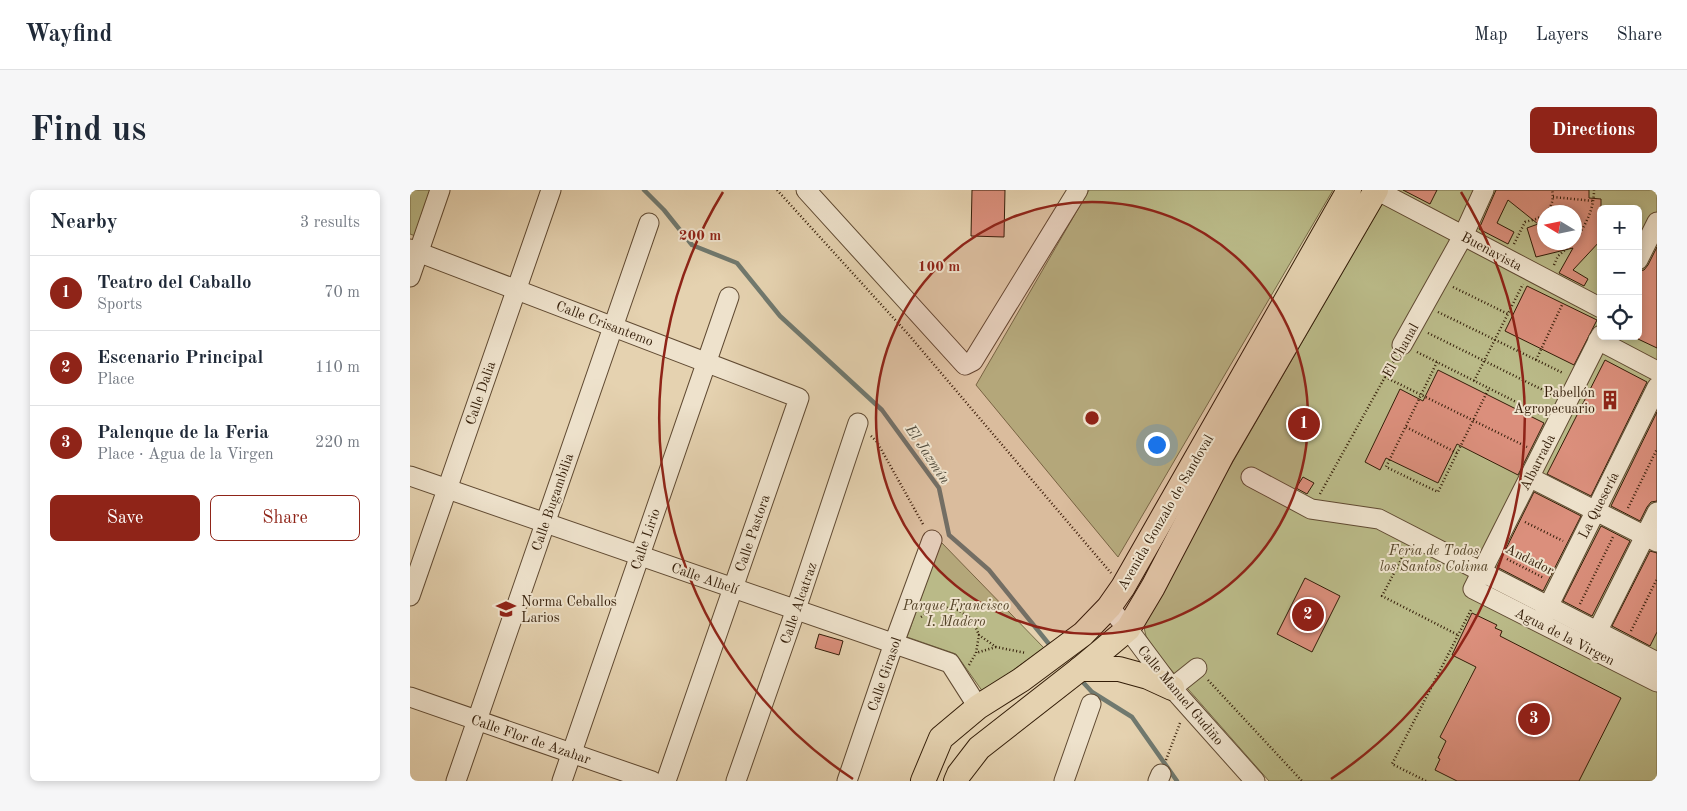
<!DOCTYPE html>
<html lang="en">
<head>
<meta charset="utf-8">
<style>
  :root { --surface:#fff; --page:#f6f6f7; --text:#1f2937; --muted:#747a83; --line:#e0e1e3; --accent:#8f2418 }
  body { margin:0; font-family:"Old Standard TT",serif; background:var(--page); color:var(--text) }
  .controls { position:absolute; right:15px; top:15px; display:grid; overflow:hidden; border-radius:8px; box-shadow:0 2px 8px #0003 }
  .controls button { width:45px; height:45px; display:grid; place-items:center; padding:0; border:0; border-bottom:1px solid var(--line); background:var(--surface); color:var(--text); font:25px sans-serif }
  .compass { position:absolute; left:1127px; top:15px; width:45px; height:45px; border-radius:50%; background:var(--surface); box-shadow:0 2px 8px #0003; rotate:280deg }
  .you { position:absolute; left:746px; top:254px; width:18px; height:18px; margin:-12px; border:4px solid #fff; border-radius:50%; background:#1a73e8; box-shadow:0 0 0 8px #1a73e833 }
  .badge { display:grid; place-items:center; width:32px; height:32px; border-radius:50%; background:var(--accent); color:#fff; font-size:16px; font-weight:700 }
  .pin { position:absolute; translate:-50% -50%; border:2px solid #fff; box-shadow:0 1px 5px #0006 }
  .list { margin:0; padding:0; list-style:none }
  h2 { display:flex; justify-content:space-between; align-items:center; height:65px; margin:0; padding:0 20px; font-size:21px }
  h2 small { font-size:16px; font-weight:400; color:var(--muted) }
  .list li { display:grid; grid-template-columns:32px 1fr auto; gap:15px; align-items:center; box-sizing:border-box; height:75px; padding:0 20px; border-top:1px solid var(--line) }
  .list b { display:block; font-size:19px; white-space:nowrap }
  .list p { margin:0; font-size:16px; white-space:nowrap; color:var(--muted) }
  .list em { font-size:16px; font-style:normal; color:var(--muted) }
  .actions { display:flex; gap:10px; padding:15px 20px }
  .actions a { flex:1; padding:11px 0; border:1px solid var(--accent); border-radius:8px; text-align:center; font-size:18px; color:var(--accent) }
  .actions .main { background:var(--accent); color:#fff }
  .icon { flex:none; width:28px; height:28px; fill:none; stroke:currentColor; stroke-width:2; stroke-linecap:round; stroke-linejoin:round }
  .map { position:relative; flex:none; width:1247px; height:591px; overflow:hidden; border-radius:8px }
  header { display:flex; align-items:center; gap:30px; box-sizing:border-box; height:70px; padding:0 25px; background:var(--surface); border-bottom:1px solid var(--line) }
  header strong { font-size:24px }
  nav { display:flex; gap:28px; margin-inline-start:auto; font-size:18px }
  .intro { display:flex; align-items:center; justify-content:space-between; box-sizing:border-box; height:120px; padding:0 30px }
  h1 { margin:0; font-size:35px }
  .button { padding:12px 22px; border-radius:8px; background:var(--accent); color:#fff; font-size:18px; font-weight:700 }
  main { display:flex; gap:30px; padding:0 30px }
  aside { flex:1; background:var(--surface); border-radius:8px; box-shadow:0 2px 8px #0003 }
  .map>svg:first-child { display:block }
</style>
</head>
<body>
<header>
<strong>Wayfind</strong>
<nav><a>Map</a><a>Layers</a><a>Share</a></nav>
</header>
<div class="intro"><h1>Find us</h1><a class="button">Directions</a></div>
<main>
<aside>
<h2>Nearby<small>3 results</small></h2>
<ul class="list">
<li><span class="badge">1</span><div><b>Teatro del Caballo</b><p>Sports</p></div><em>70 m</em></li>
<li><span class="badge">2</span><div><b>Escenario Principal</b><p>Place</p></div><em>110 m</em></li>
<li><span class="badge">3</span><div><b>Palenque de la Feria</b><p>Place · Agua de la Virgen</p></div><em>220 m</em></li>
</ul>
<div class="actions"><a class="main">Save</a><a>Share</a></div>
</aside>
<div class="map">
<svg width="1247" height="591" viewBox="0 0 1247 591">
  <rect width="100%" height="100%" fill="#e5d2b0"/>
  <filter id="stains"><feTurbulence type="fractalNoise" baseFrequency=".004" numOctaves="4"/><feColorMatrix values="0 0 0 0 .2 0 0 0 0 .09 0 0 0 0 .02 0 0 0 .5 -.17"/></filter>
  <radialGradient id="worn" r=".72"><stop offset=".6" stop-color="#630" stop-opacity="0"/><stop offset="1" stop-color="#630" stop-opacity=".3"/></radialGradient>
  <g fill="#baba88" stroke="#766c48" fill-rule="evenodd">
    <path d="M 0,0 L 23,0 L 8,47 L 0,44 Z"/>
    <path d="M 679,0 L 923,0 L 708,367 L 566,195 Z"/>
    <path d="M 980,0 L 1247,0 L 1247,591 L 859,591 L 749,466 L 736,446 L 732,429 ZM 1191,19 L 1228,19 L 1228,146 L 1191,146 ZM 1134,22 L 1164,22 L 1164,52 L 1134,52 Z"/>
    <path d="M 531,352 L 634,458 L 573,502 L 546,464 L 497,447 Z"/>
  </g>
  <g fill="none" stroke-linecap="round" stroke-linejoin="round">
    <g stroke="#70796f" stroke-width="4.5">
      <path d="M 234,0 L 254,20 L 282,55 L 327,73 L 370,126 L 472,220 L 529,298 L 539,345 L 579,380 L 643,459"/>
      <path d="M 670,489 L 682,502 L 722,527 L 767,591"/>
    </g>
  </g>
  <g fill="#db8f7c" stroke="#331d08" fill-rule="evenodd">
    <path d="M 562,0 L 595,0 L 594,47 L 561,46 Z"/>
    <path d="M 993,0 L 1027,0 L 1020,14 Z"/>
    <path d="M 1086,0 L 1179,0 L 1179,8 L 1191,9 L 1191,50 L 1163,80 L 1178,89 L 1174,96 L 1149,83 L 1163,58 L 1126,67 L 1117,38 L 1128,34 L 1098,10 L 1087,33 L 1104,42 L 1098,54 L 1069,39 ZM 1134,22 L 1164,22 L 1164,52 L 1134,52 Z"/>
    <path d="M 1247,57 L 1247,158 L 1228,149 L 1228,81 L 1234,80 L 1238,75 Z"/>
    <path d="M 1117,96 L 1187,130 L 1164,175 L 1095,141 Z"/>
    <path d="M 1195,170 L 1237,192 L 1181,306 L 1137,284 Z"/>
    <path d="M 1028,180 L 1134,233 L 1108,285 L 1047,254 L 1028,293 L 976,268 L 970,280 L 955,272 L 990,199 L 1013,211 Z"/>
    <path d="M 1247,222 L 1247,311 L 1241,312 L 1237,317 L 1230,331 L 1201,316 Z"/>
    <path d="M 893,287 L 904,293 L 897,304 L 886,298 Z"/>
    <path d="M 1124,302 L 1171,326 L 1133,401 L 1087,377 Z"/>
    <path d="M 1191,336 L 1220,351 L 1182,426 L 1153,411 Z"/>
    <path d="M 1240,361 L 1247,363 L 1247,442 L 1240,456 L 1202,436 Z"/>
    <path d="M 895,388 L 930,406 L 902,462 L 867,444 Z"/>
    <path d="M 1062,423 L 1087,435 L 1085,438 L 1092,441 L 1090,446 L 1211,508 L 1169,591 L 1047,591 L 1025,580 L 1030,569 L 1028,568 L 1036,551 L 1030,547 L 1066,477 L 1042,465 Z"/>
    <path d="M 409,444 L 433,451 L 429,465 L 405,458 Z"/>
  </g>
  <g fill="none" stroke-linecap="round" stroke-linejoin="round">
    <defs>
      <g id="minor">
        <path d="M 396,0 L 555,175 L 563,171 L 668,0"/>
        <path d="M 974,4 L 1191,118"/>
        <path d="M 0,59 L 389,208 L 256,591"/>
        <path d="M 1228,70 L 1247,32"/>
        <path d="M 0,87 L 30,0"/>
        <path d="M 1191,145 L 1063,399 L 1247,492"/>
        <path d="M 1188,150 L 1247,181"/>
        <path d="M 992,155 L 1053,46 L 1074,0"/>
        <path d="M 0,286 L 540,473 L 568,517"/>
        <path d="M 841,287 L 901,319 L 969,329 L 1247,472"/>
        <path d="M 1119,287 L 1247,352"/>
        <path d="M 0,406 L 141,0"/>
        <path d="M 699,417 L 718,439 L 762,498 L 845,591"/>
        <path d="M 1133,427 L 1247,197"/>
        <path d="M 1187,442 L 1247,322"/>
        <path d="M 762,498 L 787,478"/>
        <path d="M 0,507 L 242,591"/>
        <path d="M 46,591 L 239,33"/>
        <path d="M 152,591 L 319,107"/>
        <path d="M 326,591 L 386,419 L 448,233"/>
        <path d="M 437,591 L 484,453 L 522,350"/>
        <path d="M 654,591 L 681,514"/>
        <path d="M 748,591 L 751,584"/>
      </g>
      <g id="major">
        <path d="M 670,479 L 709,479 L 738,487 L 762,498"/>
        <path d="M 513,591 L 531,548 L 568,517 L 611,490 L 673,444 L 699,417 L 713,397 L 939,0"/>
        <path d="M 546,591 L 549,584 L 569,558 L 670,479 L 718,439 L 743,397 L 812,265 L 966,0"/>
      </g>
    </defs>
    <use href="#minor" stroke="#604a32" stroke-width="21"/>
    <use href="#major" stroke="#331d08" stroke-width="26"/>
    <g stroke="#331d08" stroke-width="2.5" stroke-dasharray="1 2.5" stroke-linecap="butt">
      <path d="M 367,0 L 498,144 L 701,383"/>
      <path d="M 1143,7 L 1184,11"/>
      <path d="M 1137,22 C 1142,15 1144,9 1142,0"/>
      <path d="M 1164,52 C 1175,36 1184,20 1184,0"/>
      <path d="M 1104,54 L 1115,32 L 1126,29 L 1134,25"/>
      <path d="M 1144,75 L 1148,66 L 1164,52"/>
      <path d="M 1043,97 L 1098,124"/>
      <path d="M 1028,122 L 1153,183"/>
      <path d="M 1018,143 L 1143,205"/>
      <path d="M 1007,162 L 1132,225"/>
      <path d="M 1126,170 L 1152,115"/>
      <path d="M 1027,172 L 976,277 L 1028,302 L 1079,198"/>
      <path d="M 975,187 L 1117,257"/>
      <path d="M 1064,191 L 1113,94"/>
      <path d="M 996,237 L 1047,263"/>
      <path d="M 461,246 L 467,252 L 514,336"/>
      <path d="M 910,304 L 985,169"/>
      <path d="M 1218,318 L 1247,259"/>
      <path d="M 1115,332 L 1153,351"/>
      <path d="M 995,362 L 972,406 L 1048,445"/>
      <path d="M 1097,369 L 1134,388"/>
      <path d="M 1170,414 L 1203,347"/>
      <path d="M 511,427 L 517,423 L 533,417 L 548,420 L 562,429 L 569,445"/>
      <path d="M 1221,441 L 1247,389"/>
      <path d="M 586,457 L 566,463 L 569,445 L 586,457 L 616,463"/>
      <path d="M 559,475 L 566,463"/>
      <path d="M 798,490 L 892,591"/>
      <path d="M 756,570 L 770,533"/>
      <path d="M 1016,591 L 982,574 L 1062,418"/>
    </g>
    <use href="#minor" stroke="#eee2cc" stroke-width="19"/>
    <use href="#major" stroke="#e5d2b0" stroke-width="24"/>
  </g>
  <circle cx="682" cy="228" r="216" fill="#8f2418" fill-opacity=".12"/>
  <g fill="none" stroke="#8f2418" stroke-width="2.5">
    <circle cx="682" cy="228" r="216"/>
    <path d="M443 589A433 433 0 0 1 313 2M1051 2A433 433 0 0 1 921 589"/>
  </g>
  <defs>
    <symbol id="building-bare" viewBox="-9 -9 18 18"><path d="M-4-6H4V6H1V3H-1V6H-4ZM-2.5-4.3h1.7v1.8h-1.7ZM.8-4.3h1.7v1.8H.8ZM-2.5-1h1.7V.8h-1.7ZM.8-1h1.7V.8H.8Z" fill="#8f2418" stroke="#eee2cc" stroke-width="2.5" paint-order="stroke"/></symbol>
    <symbol id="school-bare" viewBox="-9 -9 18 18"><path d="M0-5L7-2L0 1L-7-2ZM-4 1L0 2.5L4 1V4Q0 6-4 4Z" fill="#8f2418" stroke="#eee2cc" stroke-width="2.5" paint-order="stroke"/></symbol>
  </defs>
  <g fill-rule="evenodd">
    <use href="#building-bare" x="1186" y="196" width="28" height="28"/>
    <use href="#school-bare" x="82" y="405" width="28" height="28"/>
  </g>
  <g text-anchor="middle" stroke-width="4" stroke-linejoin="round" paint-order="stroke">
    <g font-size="14" fill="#331d08" stroke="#eee2cc">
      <text transform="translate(1082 61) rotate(28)" y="5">Buenavista</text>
      <text transform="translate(195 133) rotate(21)" y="5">Calle Crisantemo</text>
      <text transform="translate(990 160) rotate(-61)" y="5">El Chanal</text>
      <text transform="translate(70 203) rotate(-71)" y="5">Calle Dalia</text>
      <text transform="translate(1127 272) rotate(-63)" y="5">Albarrada</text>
      <text transform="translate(142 312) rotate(-71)" y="5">Calle Bugambilia</text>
      <text transform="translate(1188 315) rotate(-63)" y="5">La Quesería</text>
      <text transform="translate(755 322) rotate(-60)" y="5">Avenida Gonzalo de Sandoval</text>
      <text transform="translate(342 343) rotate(-71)" y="5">Calle Pastora</text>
      <text transform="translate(235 349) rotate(-71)" y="5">Calle Lirio</text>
      <text transform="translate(1120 369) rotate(27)" y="5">Andador</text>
      <text transform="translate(295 388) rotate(19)" y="5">Calle Alhelí</text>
      <text transform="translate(388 413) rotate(-71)" y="5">Calle Alcatraz</text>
      <text transform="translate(1155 446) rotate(27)" y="5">Agua de la Virgen</text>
      <text transform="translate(474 484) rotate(-71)" y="5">Calle Girasol</text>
      <text transform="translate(771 505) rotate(50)" y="5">Calle Manuel Gudiño</text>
      <text transform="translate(121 549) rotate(19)" y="5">Calle Flor de Azahar</text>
    </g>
    <g font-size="14" fill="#331d08" stroke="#eee2cc" text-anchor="end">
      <text x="1185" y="207">Pabellón<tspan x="1185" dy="16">Agropecuario</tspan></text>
      <text x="111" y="416" text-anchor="start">Norma Ceballos<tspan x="111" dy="16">Larios</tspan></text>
    </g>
    <g font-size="14" font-style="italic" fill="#554428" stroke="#eee2cc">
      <text x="1024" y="365">Feria de Todos<tspan x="1024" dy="16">los Santos Colima</tspan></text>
      <text x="546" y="420">Parque Francisco<tspan x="546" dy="16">I. Madero</tspan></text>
    </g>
    <g font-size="15" font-style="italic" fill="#514b3c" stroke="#eee2cc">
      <text transform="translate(518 264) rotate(56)" y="5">El Jazmín</text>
    </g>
  </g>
  <circle cx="682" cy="228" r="8" fill="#8f2418" stroke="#eee2cc" stroke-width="2.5"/>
  <g font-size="15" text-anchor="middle" font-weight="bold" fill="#8f2418" stroke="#eee2cc" stroke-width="4" stroke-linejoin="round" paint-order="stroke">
    <text x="290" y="50">200 m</text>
    <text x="529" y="81">100 m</text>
  </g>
  <rect width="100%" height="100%" filter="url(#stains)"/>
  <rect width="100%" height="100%" fill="url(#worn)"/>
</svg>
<div class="controls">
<button>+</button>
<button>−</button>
<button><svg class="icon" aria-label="locate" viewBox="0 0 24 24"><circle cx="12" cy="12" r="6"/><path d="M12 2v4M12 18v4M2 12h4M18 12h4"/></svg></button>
</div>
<svg class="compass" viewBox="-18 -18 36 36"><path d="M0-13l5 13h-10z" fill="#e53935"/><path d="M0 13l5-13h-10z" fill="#747a83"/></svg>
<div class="you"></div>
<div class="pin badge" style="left:894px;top:234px">1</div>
<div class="pin badge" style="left:898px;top:425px">2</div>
<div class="pin badge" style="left:1124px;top:529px">3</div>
</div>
</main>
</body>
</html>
